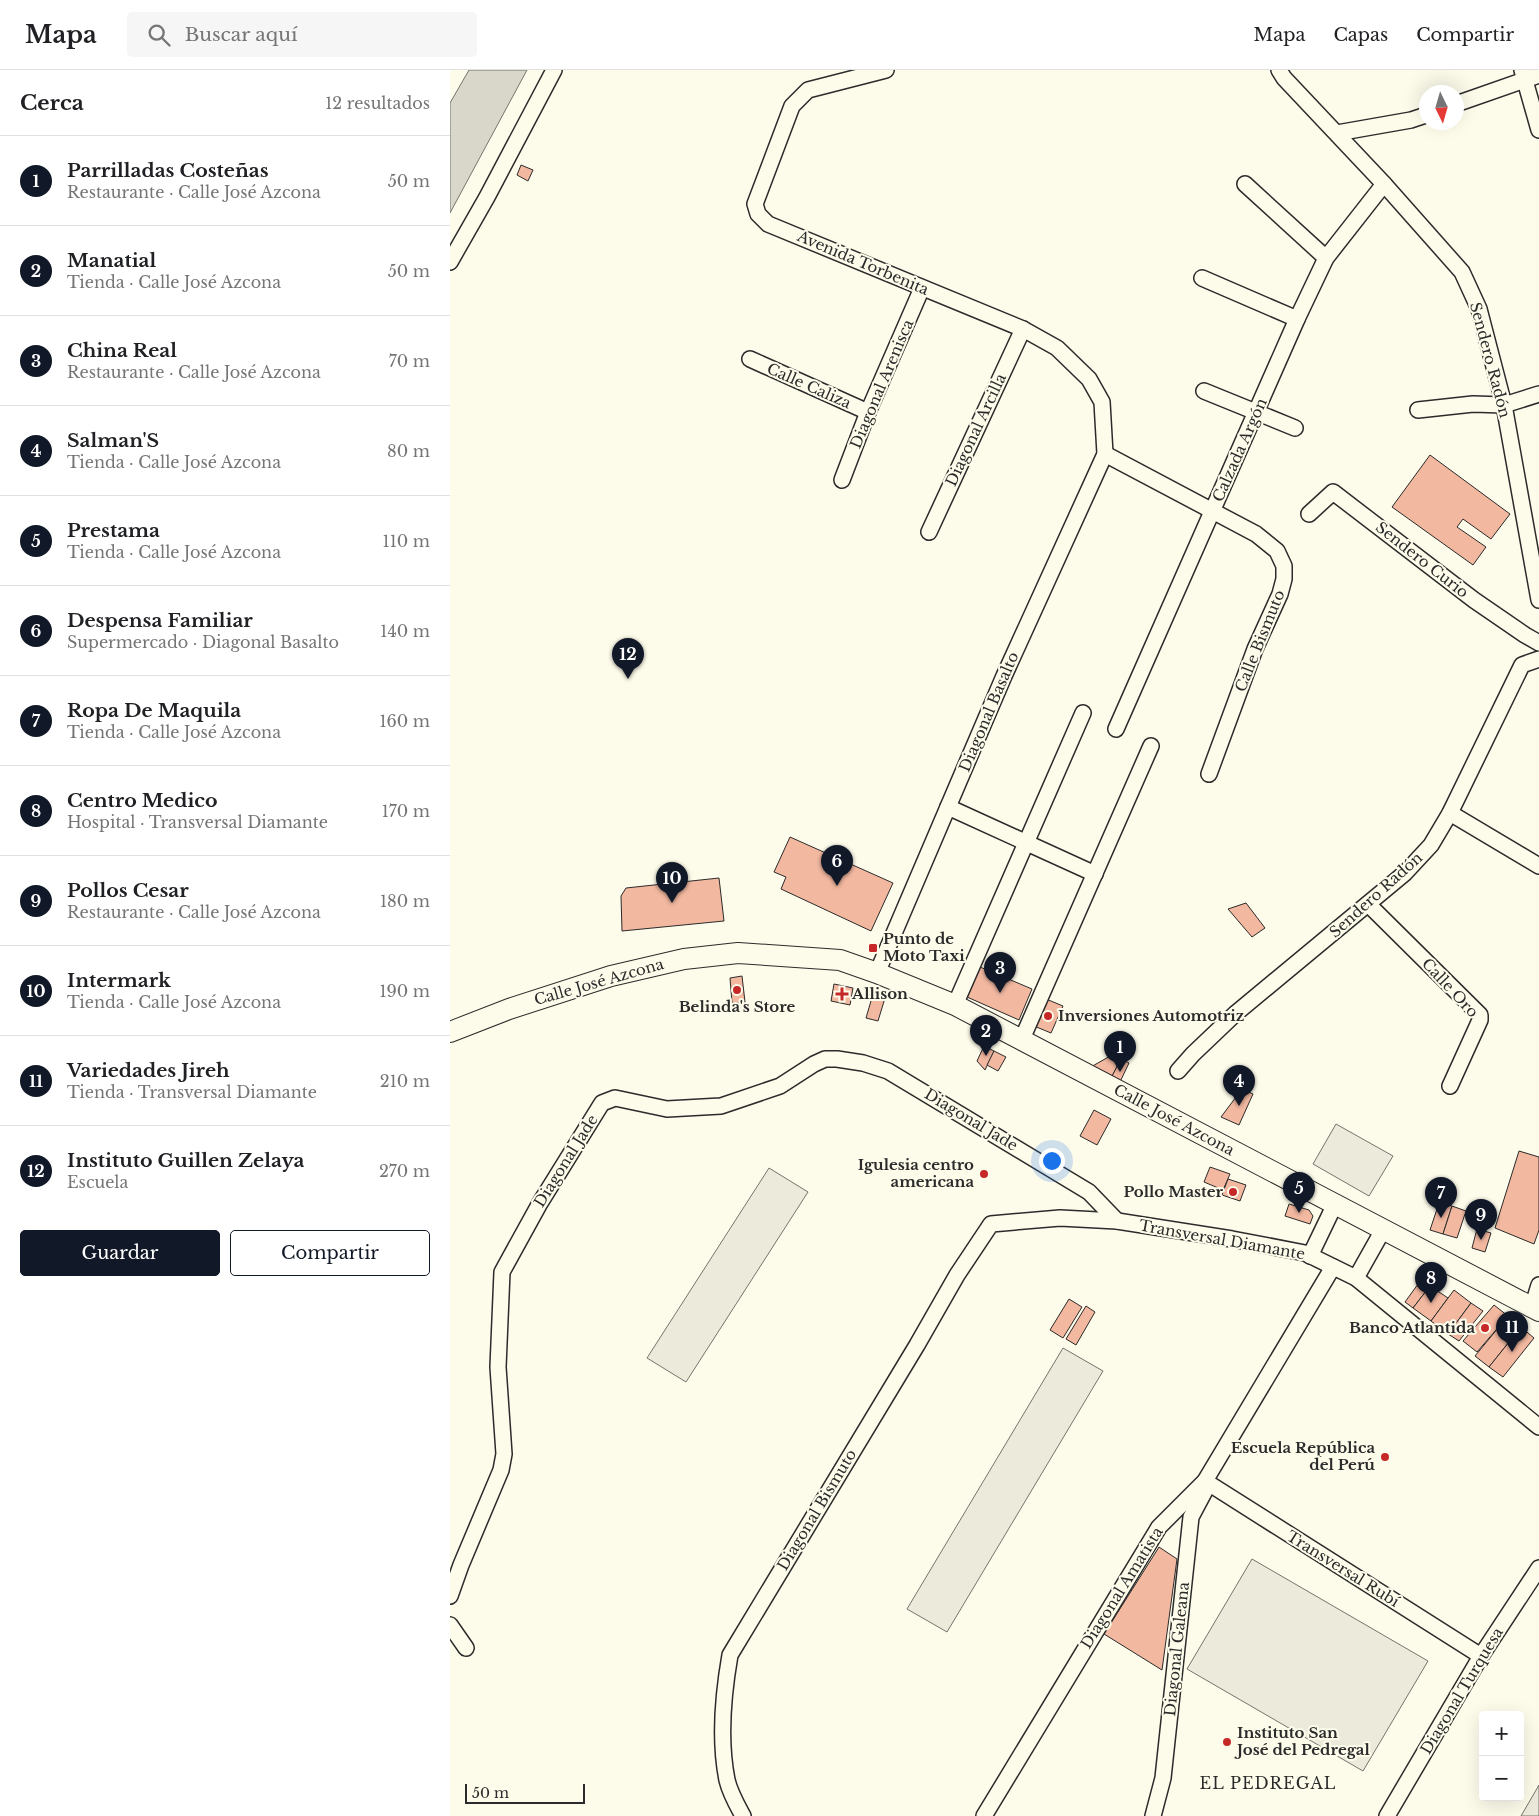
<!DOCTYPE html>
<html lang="es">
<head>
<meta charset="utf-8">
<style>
  :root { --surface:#fff; --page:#f6f6f6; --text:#202124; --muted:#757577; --line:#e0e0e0; --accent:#111827 }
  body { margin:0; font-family:"Libre Baskerville",serif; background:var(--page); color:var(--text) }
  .controls { position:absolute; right:15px; bottom:15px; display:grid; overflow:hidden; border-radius:5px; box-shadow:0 5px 20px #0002 }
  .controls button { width:45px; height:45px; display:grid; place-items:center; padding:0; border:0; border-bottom:1px solid var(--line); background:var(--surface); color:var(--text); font:25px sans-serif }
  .compass { position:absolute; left:969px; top:15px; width:45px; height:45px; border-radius:50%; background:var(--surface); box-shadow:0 5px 20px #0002; rotate:175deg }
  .scale { position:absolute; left:15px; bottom:12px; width:120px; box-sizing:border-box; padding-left:5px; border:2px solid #2b2b2b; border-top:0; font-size:14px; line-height:18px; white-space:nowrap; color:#2b2b2b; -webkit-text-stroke:4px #fdfbea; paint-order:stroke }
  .you { position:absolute; left:601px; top:1090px; width:18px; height:18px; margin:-12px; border:4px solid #fff; border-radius:50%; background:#1a73e8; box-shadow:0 0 0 8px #1a73e833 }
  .badge { display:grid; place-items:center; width:32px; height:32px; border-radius:50%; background:var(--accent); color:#fff; font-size:16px; font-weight:700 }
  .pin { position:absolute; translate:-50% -41px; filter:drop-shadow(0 1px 2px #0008) }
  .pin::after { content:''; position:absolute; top:26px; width:18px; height:15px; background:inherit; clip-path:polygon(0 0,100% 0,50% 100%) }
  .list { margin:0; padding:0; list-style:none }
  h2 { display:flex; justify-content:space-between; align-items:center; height:65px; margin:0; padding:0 20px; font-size:21px }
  h2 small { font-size:16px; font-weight:400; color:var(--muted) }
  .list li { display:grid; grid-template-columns:32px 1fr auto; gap:15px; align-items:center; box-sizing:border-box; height:90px; padding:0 20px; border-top:1px solid var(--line) }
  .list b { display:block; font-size:19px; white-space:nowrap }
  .list p { margin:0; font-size:16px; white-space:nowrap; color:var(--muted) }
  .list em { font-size:16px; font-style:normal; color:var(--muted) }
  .actions { display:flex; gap:10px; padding:15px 20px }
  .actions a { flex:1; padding:11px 0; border:1px solid var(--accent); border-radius:5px; text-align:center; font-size:18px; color:var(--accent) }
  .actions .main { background:var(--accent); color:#fff }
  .icon { flex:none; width:28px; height:28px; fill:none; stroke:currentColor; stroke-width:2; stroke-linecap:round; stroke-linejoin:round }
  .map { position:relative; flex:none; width:1089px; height:1746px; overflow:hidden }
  header { display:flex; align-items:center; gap:30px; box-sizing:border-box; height:70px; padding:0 25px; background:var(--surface); border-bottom:1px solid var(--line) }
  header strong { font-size:24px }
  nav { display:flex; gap:28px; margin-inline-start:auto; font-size:18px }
  .search { width:350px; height:45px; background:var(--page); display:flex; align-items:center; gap:12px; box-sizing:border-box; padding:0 18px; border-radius:5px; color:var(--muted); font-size:19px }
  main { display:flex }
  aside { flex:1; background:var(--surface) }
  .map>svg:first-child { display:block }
</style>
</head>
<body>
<header>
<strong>Mapa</strong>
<div class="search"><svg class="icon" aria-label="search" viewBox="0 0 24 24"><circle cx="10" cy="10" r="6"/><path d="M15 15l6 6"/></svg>Buscar aquí</div>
<nav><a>Mapa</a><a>Capas</a><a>Compartir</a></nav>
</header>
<main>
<aside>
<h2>Cerca<small>12 resultados</small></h2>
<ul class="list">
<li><span class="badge">1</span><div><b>Parrilladas Costeñas</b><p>Restaurante · Calle José Azcona</p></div><em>50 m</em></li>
<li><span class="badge">2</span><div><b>Manatial</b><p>Tienda · Calle José Azcona</p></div><em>50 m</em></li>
<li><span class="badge">3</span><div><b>China Real</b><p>Restaurante · Calle José Azcona</p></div><em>70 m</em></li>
<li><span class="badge">4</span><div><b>Salman'S</b><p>Tienda · Calle José Azcona</p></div><em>80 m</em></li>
<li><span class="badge">5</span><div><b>Prestama</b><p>Tienda · Calle José Azcona</p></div><em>110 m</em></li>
<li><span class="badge">6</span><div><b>Despensa Familiar</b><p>Supermercado · Diagonal Basalto</p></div><em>140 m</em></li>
<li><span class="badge">7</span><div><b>Ropa De Maquila</b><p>Tienda · Calle José Azcona</p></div><em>160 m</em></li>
<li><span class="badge">8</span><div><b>Centro Medico</b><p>Hospital · Transversal Diamante</p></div><em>170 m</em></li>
<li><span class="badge">9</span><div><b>Pollos Cesar</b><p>Restaurante · Calle José Azcona</p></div><em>180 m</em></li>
<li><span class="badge">10</span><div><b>Intermark</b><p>Tienda · Calle José Azcona</p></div><em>190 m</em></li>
<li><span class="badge">11</span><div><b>Variedades Jireh</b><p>Tienda · Transversal Diamante</p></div><em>210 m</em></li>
<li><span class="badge">12</span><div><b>Instituto Guillen Zelaya</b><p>Escuela</p></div><em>270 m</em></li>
</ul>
<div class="actions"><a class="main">Guardar</a><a>Compartir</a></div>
</aside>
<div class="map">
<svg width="1089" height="1746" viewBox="0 0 1089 1746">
  <rect width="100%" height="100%" fill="#fdfbea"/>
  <g fill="#ecebdb" stroke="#74746e">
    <path d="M 319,1098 L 358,1122 L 236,1312 L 197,1288 Z"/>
    <path d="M 613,1278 L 653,1301 L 497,1562 L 457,1539 Z"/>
    <path d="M 802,1489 L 978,1591 L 913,1701 L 737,1599 Z"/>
    <path d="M 1089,1715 L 1089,1746 L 1071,1746 Z"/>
  </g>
  <path fill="#eceadb" stroke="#74746e" d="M 886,1054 L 943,1086 L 919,1126 L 863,1094 Z"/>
  <path fill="#d8d7c9" stroke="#74746e" d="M 19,0 L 77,0 L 0,143 L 0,33 Z"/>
  <g fill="#f2b8a0" stroke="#2b2b2b">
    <path d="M 71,95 L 83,100 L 78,111 L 67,105 Z"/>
    <path d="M 980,385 L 1060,444 L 1041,469 L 1013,449 L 1007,457 L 1036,477 L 1023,495 L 942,437 Z"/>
    <path d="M 340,767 L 443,813 L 421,861 L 331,819 L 336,807 L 324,802 Z"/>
    <path d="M 269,808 L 274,851 L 172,861 L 171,826 L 176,818 Z"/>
    <path d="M 796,833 L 815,858 L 802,867 L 778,839 Z"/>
    <path d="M 530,897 L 582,919 L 569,950 L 517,927 Z"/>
    <path d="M 292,906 L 295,932 L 282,933 L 280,908 Z"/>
    <path d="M 384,914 L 403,918 L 400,935 L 381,931 Z"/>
    <path d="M 423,924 L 435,928 L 428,951 L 416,948 Z"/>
    <path d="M 596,929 L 613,936 L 601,963 L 584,956 Z"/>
    <path d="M 534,976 L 544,981 L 535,1000 L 527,991 Z"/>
    <path d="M 544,981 L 556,987 L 548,1001 L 537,995 Z"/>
    <path d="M 662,985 L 671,989 L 660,1010 L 632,1002 Z"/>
    <path d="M 671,989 L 679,993 L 669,1014 L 660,1010 Z"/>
    <path d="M 792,1019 L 803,1024 L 789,1055 L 771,1047 Z"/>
    <path d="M 644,1040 L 661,1049 L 647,1075 L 630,1066 Z"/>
    <path d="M 1069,1081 L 1089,1087 L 1089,1160 L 1084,1174 L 1045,1158 Z"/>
    <path d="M 760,1097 L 780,1104 L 773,1120 L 754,1112 Z"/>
    <path d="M 778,1109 L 796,1115 L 790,1131 L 772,1125 Z"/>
    <path d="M 989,1133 L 1002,1136 L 993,1164 L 980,1160 Z"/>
    <path d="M 839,1134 L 859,1140 L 863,1146 L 860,1154 L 835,1146 Z"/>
    <path d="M 1002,1136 L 1016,1141 L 1007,1168 L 993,1164 Z"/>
    <path d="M 1027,1159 L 1041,1163 L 1035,1182 L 1022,1178 Z"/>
    <path d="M 971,1210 L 980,1216 L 963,1238 L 955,1232 Z"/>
    <path d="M 980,1216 L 998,1228 L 981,1251 L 963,1238 Z"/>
    <path d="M 1004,1220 L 1021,1233 L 998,1264 L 981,1251 Z"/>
    <path d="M 619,1229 L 632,1237 L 613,1268 L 600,1260 Z"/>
    <path d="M 1021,1233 L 1033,1241 L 1009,1271 L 998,1264 Z"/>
    <path d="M 1044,1235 L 1058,1246 L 1027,1282 L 1013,1271 Z"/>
    <path d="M 636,1236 L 645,1242 L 626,1275 L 616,1269 Z"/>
    <path d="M 1058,1246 L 1071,1257 L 1039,1297 L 1025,1286 Z"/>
    <path d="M 1071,1257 L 1084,1268 L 1053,1307 L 1039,1297 Z"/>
    <path d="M 709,1477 L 727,1489 L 712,1600 L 654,1564 Z"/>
  </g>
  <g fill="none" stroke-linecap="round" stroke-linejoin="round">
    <defs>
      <g id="minor">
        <path d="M 829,0 L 834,8 L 934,114 L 1012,202 L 1029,239 L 1054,335 L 1089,530"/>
        <path d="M 1072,0 L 1089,60"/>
        <path d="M 1006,34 L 1089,5"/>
        <path d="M 887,63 L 961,50 L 976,45"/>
        <path d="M 795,114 L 876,188"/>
        <path d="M 0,192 L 37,127 L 104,0"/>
        <path d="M 752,208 L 847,249"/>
        <path d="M 300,289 L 418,342"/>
        <path d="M 754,321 L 845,358"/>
        <path d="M 968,340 L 1023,334 L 1054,335 L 1089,324"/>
        <path d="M 655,384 L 806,464 L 827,481 L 834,496 L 834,509 L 830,524 L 805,579 L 759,704"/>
        <path d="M 392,410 L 418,342 L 472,218"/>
        <path d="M 859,444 L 883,422 L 1024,530 L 1075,565 L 1089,573"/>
        <path d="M 479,462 L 573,259"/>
        <path d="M 666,659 L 847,249 L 876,188 L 934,114"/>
        <path d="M 498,737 L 645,804"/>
        <path d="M 1000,743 L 1089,796"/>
        <path d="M 918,834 L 1030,945 L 1030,950 L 1000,1016"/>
        <path d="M 427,903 L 554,606 L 655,384 L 652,332 L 639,309 L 607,278 L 573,259 L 318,154 L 308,144 L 305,134 L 342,36 L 358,20 L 436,0"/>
        <path d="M 505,935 L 633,643"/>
        <path d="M 572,969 L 701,676"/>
        <path d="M 728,1001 L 743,984 L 785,944 L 955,803 L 981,775 L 1000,743 L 1072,595 L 1089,589"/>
        <path d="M 860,1186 L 885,1134"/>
        <path d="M 906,1208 L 933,1160"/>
        <path d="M 1082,1238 L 1089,1215"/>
        <path d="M 755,1411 L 1031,1586"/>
        <path d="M 0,1526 L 11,1495 L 51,1400 L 54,1384 L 48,1297 L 52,1202 L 90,1133 L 152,1033 L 165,1028 L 217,1039 L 271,1036 L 330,1016 L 364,994 L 375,989 L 387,989 L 413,993 L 438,1001 L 639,1122 L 667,1151"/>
        <path d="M 0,1555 L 16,1578"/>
        <path d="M 293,1746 C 287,1735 280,1723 277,1710 C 269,1670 273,1625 280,1585 L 467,1275 L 507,1205 L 541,1154 L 610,1148 L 667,1151 L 782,1169 L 855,1183 L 906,1208 L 1089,1357"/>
        <path d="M 534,1746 L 709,1457 L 755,1411 L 883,1197"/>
        <path d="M 703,1746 L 713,1708 L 741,1447 L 758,1415"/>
        <path d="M 937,1746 L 1031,1586 L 1089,1498"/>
      </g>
      <path id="secondary" d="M 0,962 L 59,939 L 161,906 L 234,889 L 288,883 L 390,890 L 427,903 L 505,935 L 1089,1241"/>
    </defs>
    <use href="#minor" stroke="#2b2b2b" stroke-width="18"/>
    <use href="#secondary" stroke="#2b2b2b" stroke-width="22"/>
    <use href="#minor" stroke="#fdfbea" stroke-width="15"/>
    <use href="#secondary" stroke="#fdfbea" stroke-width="20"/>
  </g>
  <g fill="#c62828" stroke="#fdfbea" stroke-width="2">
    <rect x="418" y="873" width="10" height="10" rx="2.5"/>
    <circle cx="287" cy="920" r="5"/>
    <path d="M389.5 916.5h5v5h5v5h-5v5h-5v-5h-5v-5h5z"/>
    <circle cx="598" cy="946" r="5"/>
    <circle cx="534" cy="1104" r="5"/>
    <circle cx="783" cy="1122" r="5"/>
    <circle cx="1035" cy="1258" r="5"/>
    <circle cx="935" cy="1387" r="5"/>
    <circle cx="777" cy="1672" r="5"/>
  </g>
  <g text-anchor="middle" stroke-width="4" stroke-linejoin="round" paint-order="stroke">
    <g font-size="15" fill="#2b2b2b" stroke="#fdfbea">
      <text transform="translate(413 193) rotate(23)" y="5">Avenida Torbenita</text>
      <text transform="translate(1040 290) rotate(75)" y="5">Sendero Radón</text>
      <text transform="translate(432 314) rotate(-67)" y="5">Diagonal Arenisca</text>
      <text transform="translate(359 316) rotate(24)" y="5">Calle Caliza</text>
      <text transform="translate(526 360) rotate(-65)" y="5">Diagonal Arcilla</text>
      <text transform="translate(790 380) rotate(-66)" y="5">Calzada Argón</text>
      <text transform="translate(972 490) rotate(38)" y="5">Sendero Curio</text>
      <text transform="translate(810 571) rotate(-68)" y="5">Calle Bismuto</text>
      <text transform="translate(539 642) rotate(-67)" y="5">Diagonal Basalto</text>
      <text transform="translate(926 825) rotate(-42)" y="5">Sendero Radón</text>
      <text transform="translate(149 912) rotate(-16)" y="5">Calle José Azcona</text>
      <text transform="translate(1000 918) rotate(47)" y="5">Calle Oro</text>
      <text transform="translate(521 1050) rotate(31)" y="5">Diagonal Jade</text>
      <text transform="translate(724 1050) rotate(28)" y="5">Calle José Azcona</text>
      <text transform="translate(116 1091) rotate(-58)" y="5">Diagonal Jade</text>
      <text transform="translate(772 1170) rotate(10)" y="5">Transversal Diamante</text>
      <text transform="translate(367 1440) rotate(-59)" y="5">Diagonal Bismuto</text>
      <text transform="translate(893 1499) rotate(32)" y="5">Transversal Rubí</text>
      <text transform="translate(672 1518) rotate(-58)" y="5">Diagonal Amatista</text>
      <text transform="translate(727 1579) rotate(-84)" y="5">Diagonal Galeana</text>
      <text transform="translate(1012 1621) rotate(-59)" y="5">Diagonal Turquesa</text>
    </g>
    <g font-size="15" font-weight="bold" fill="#2b2b2b" stroke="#fdfbea" text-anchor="start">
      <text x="433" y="874">Punto de<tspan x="433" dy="17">Moto Taxi</tspan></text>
      <text x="402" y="929">Allison</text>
      <text x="287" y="942" text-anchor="middle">Belinda's Store</text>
      <text x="608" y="951">Inversiones Automotriz</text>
      <text x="524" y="1100" text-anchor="end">Igulesia centro<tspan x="524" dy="17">americana</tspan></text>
      <text x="773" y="1127" text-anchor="end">Pollo Master</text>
      <text x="1025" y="1263" text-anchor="end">Banco Atlantida</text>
      <text x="925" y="1383" text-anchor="end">Escuela República<tspan x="925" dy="17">del Perú</tspan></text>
      <text x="787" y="1668">Instituto San<tspan x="787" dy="17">José del Pedregal</tspan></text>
    </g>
    <g font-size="16" letter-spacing="1" fill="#2b2b2b" stroke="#fdfbea">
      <text x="818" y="1719">EL PEDREGAL</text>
    </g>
  </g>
</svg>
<div class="controls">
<button>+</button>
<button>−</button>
</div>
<svg class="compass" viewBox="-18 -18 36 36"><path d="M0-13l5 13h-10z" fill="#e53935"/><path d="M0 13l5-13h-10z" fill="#757577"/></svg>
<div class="scale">50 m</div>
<div class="you"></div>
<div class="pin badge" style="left:670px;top:1002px">1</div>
<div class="pin badge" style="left:536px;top:986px">2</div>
<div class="pin badge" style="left:550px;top:923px">3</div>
<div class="pin badge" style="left:789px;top:1036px">4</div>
<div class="pin badge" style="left:849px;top:1143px">5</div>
<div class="pin badge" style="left:387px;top:816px">6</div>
<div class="pin badge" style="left:991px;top:1148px">7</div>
<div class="pin badge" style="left:981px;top:1233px">8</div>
<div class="pin badge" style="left:1031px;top:1170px">9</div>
<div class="pin badge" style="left:222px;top:833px">10</div>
<div class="pin badge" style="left:1062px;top:1282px">11</div>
<div class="pin badge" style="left:178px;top:609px">12</div>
</div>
</main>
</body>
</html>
